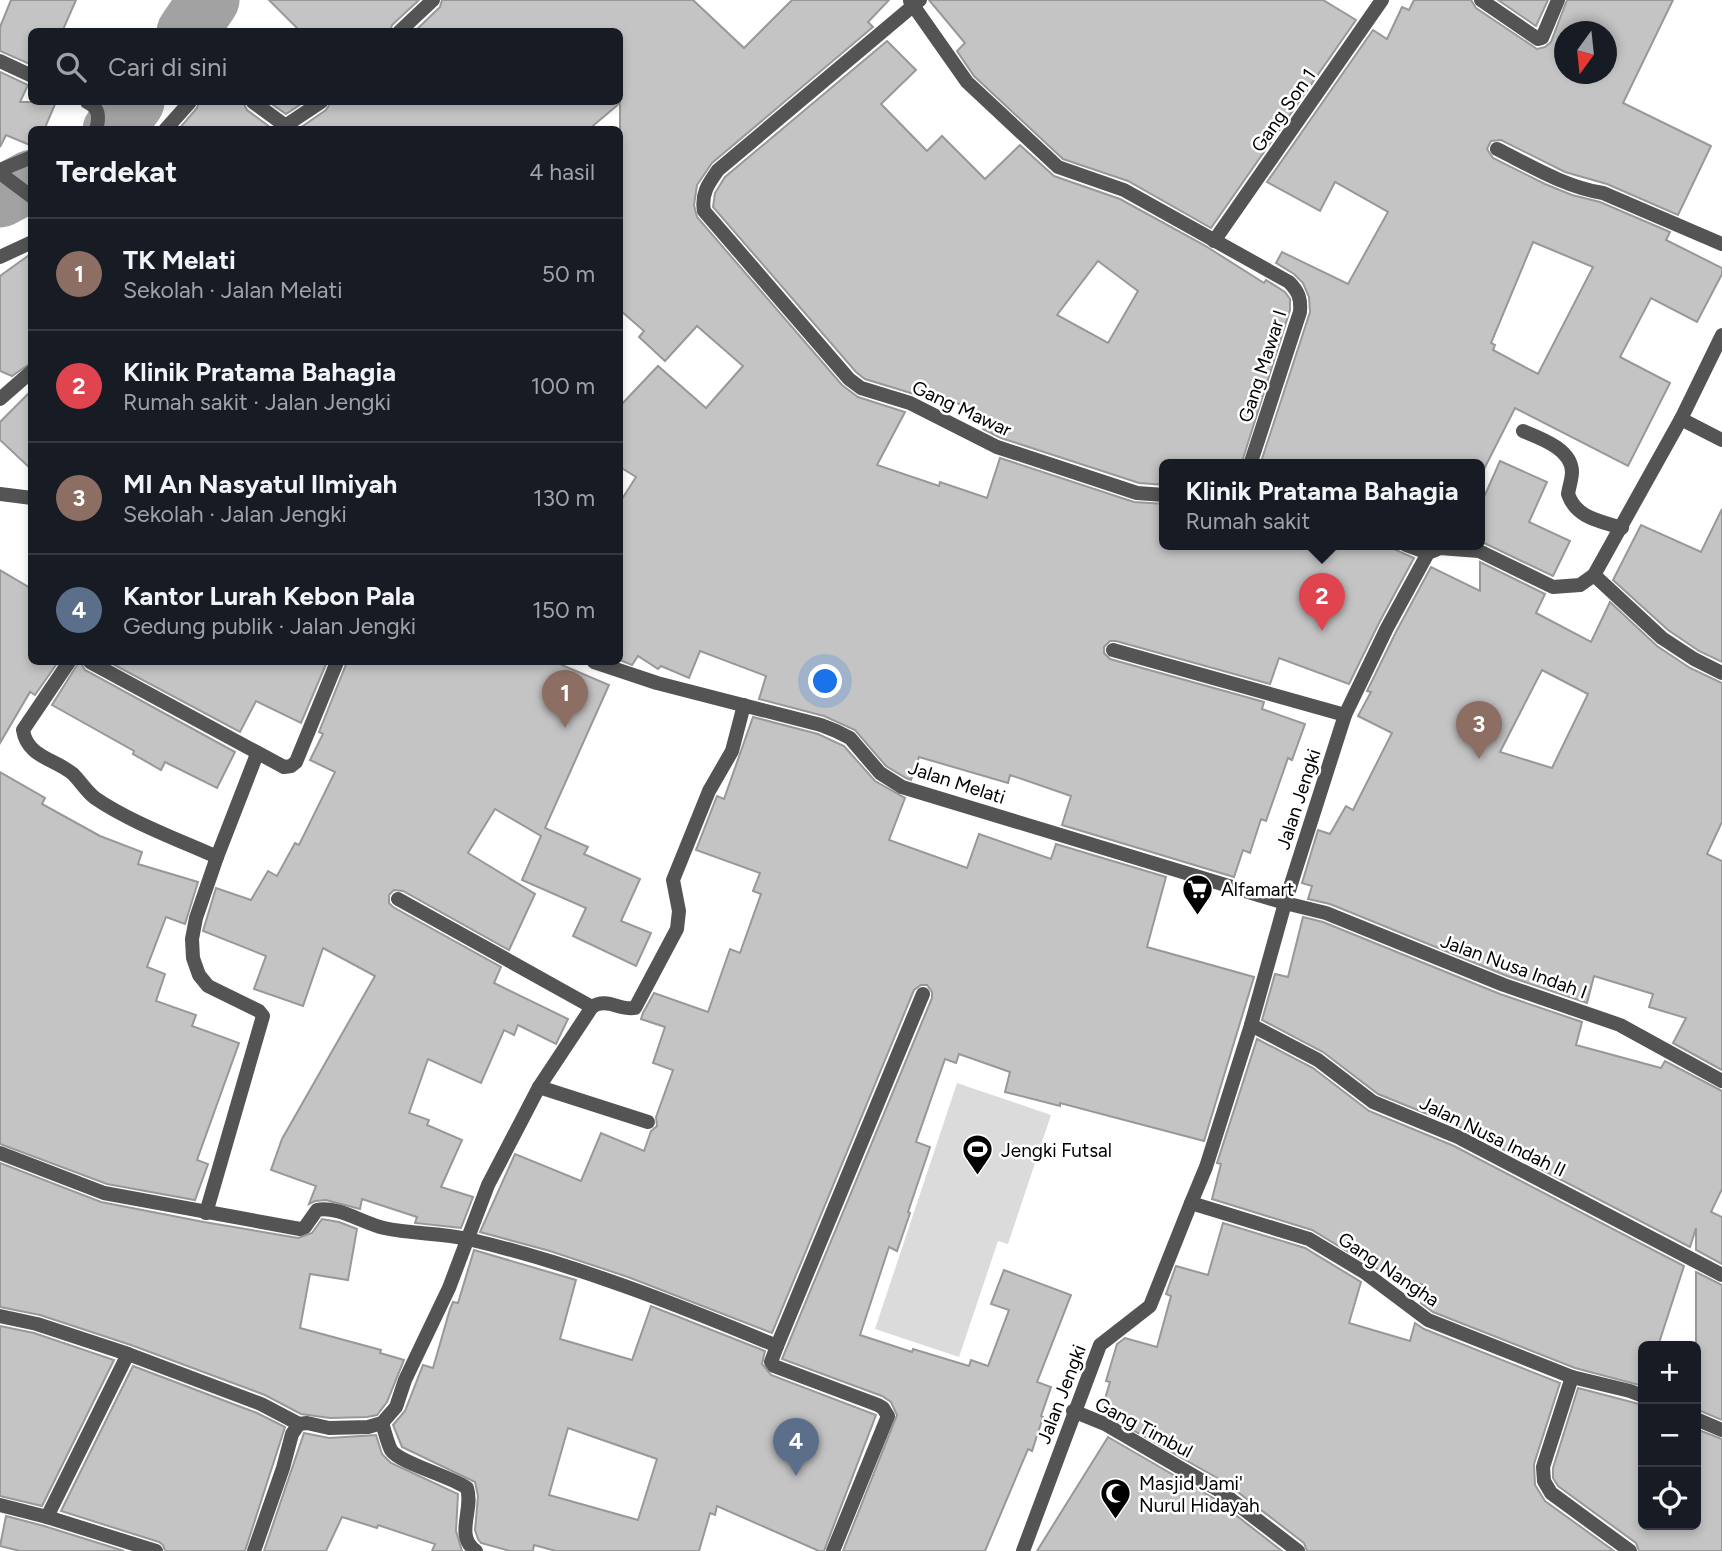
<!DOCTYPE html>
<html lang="id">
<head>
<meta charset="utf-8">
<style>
  :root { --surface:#171b24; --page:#242831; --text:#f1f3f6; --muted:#9ea1a6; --line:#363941; --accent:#858687 }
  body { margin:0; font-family:Figtree,sans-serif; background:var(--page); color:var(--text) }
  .controls { position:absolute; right:21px; bottom:21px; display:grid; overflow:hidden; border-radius:10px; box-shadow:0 4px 10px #0003 }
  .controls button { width:63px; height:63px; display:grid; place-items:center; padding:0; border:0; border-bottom:2px solid var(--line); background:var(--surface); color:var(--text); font:35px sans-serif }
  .compass { position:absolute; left:1554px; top:21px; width:63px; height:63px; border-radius:50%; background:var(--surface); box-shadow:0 4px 10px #0003; rotate:195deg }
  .you { position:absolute; left:826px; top:682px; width:24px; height:24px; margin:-18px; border:5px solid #fff; border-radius:50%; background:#1a73e8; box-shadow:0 0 0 10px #1a73e833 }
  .badge { display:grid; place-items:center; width:46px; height:46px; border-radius:50%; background:var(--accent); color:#fff; font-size:23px; font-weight:700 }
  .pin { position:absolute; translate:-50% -58px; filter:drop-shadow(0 2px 4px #0008) }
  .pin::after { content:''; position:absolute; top:37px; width:24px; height:21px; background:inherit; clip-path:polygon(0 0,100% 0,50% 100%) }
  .popup { position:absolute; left:1159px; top:459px; width:326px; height:91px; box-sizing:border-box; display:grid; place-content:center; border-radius:10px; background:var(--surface); filter:drop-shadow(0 2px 5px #0005); font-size:23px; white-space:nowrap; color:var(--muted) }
  .popup b { font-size:26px; color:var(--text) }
  .popup::after { content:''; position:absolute; left:50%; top:100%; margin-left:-14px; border:14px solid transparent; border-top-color:var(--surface) }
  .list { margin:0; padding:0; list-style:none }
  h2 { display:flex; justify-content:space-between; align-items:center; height:91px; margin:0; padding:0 28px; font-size:30px }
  h2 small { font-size:23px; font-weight:400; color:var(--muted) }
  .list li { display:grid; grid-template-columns:46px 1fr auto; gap:21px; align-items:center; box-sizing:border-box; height:112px; padding:0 28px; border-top:2px solid var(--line) }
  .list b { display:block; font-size:26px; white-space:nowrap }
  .list p { margin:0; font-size:23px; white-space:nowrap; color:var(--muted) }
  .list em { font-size:23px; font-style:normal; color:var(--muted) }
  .icon { flex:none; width:38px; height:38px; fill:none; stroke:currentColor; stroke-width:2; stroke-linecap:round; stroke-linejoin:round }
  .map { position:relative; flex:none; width:1722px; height:1551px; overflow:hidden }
  .search { position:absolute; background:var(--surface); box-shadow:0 4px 10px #0003; left:28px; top:28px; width:595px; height:77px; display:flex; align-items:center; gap:18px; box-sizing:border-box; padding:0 24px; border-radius:10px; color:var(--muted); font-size:26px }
  .panel { position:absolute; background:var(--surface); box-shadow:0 4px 10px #0003; left:28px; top:126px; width:595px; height:539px; border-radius:10px }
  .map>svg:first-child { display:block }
</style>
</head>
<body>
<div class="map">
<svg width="1722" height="1551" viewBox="0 0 1722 1551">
  <rect width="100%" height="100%" fill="#fff"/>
  <path fill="#dbdbdb" d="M 957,1083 L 1051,1115 L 1008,1244 L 998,1241 L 959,1357 L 875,1329 Z"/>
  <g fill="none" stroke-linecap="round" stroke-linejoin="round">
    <g stroke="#a2a2a2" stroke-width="61">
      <path d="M 187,32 L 209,0"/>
      <path d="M 113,130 L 134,102"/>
      <path d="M 0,197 L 32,180"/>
    </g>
  </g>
  <g fill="#c4c4c4" stroke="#989898" stroke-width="2" fill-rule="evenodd">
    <path d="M 11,0 L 76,0 L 62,32 L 32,32 L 32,65 L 0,51 L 0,27 Z"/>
    <path d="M 269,0 L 419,0 L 392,25 L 390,32 L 301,32 Z"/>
    <path d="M 442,0 L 693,0 L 744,48 L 792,0 L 889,0 L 868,22 L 873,27 L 712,163 L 697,185 L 694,205 L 697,217 L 842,385 L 858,397 L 905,412 L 877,465 L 939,486 L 940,482 L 987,498 L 1000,458 L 1134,502 L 1165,504 L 1165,545 L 1385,545 L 1414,558 L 1379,623 L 1349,684 L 1279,658 L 1270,684 L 1116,641 L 1110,641 L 1104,647 L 1104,653 L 1110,659 L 1264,702 L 1262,709 L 1305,724 L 1292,760 L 1288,758 L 1266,821 L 1261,819 L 1250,853 L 1243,850 L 1234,877 L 1062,825 L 1071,796 L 1010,775 L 1008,783 L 919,757 L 911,780 L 906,778 L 886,766 L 855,730 L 824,716 L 759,699 L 766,676 L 700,651 L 689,678 L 661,666 L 658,669 L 638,656 L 632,665 L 620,660 L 620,502 L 636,477 L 620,467 L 620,406 L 658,366 L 706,408 L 743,366 L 697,326 L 665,361 L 639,337 L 644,331 L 620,310 L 620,103 L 588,130 L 297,130 L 326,110 L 331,102 L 620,102 L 620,32 L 414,32 L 440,7 Z"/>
    <path d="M 929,0 L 1323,0 L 1356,20 L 1211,228 L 1128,181 L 1063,159 L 974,76 L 957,51 L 965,43 Z"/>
    <path d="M 1414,0 L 1471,0 L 1476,8 L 1537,49 L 1545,47 L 1551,42 L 1567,0 L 1673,0 L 1623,103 L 1711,146 L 1678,215 L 1607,184 L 1565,172 L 1501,140 L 1491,141 L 1487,149 L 1493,158 L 1545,184 L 1572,195 L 1600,202 L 1670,232 L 1666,240 L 1722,268 L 1722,274 L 1697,322 L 1651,298 L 1620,357 L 1670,383 L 1628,466 L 1515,408 L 1480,477 L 1480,465 L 1260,465 L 1310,312 L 1309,297 L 1303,283 L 1294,274 L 1276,263 L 1282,252 L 1348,284 L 1388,212 L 1335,182 L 1320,211 L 1267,182 L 1373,30 L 1387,39 L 1402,7 L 1409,10 ZM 1564,32 L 1606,32 L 1606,74 L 1564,74 ZM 1533,242 L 1593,267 L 1538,374 L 1493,350 L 1495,345 L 1491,343 Z"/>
    <path d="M 1498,0 L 1548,0 L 1536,26 Z"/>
    <path d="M 887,41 L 916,70 L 881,104 L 927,151 L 942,136 L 985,179 L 1020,145 L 1054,176 L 1120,199 L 1204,245 L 1264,283 L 1266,280 L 1285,292 L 1290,299 L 1290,310 L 1241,465 L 1165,465 L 1165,485 L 1139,483 L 1001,438 L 983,429 L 988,419 L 940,394 L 933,404 L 915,392 L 914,394 L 865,379 L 856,372 L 713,207 L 715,193 L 725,177 ZM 1098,261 L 1138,291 L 1108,343 L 1057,315 Z"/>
    <path d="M 0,72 L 28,85 L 20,102 L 56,102 L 44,130 L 32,130 L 32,146 L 6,135 L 0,147 Z"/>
    <path d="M 199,102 L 243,102 L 247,110 L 274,130 L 178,130 L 197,108 Z"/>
    <path d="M 269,102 L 304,102 L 286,114 Z"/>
    <path d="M 32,253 L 32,362 L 12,376 L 0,371 L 0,276 Z"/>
    <path d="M 32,390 L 32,470 L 0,440 L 0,422 Z"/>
    <path d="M 1500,461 L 1547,482 L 1529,522 L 1570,541 L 1553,576 L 1480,541 L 1480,506 Z"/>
    <path d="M 1722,509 L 1722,662 L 1699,651 L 1668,630 L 1613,580 L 1641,525 L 1701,552 Z"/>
    <path d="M 1480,562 L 1545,594 L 1536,613 L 1591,642 L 1610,602 L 1657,646 L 1690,668 L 1722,683 L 1722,822 L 1707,854 L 1722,861 L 1722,1070 L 1673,1043 L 1686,1018 L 1649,1007 L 1653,994 L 1594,976 L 1587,1003 L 1507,976 L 1330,904 L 1308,899 L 1312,886 L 1302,883 L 1318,830 L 1330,834 L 1346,806 L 1353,810 L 1392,733 L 1358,716 L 1371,692 L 1367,691 L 1396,632 L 1431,567 L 1480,591 ZM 1542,670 L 1588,694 L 1552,768 L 1500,752 Z"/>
    <path d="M 0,570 L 32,589 L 32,662 L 58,662 L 35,695 L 30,692 L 0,743 Z"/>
    <path d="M 79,662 L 80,662 L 85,670 L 235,752 L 217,788 L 165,762 L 161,770 L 133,754 L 134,751 L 52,705 Z"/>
    <path d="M 109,662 L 327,662 L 301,723 L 256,701 L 240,732 Z"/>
    <path d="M 347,662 L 555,662 L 609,685 L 545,828 L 588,847 L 584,854 L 640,879 L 621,921 L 651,933 L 636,966 L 573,936 L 586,908 L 522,880 L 541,836 L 495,809 L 468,853 L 535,894 L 509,950 L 403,891 L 394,890 L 389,895 L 389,903 L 393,907 L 501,967 L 494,983 L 568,1019 L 556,1044 L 518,1025 L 514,1035 L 504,1030 L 481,1083 L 428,1059 L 409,1113 L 429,1120 L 427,1125 L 462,1140 L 441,1187 L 473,1197 L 461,1228 L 415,1223 L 417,1217 L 362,1199 L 360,1209 L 326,1200 L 315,1201 L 309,1204 L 316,1186 L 271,1170 L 282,1139 L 375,976 L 323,948 L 303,1006 L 254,989 L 266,956 L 203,931 L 216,888 L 251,900 L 268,871 L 277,876 L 295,843 L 299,845 L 335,772 L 310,760 L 323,734 L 319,732 Z"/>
    <path d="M 753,717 L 818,734 L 844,746 L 875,781 L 905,798 L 889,840 L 967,868 L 979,834 L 1051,859 L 1056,844 L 1166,877 L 1147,947 L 1254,977 L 1204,1141 L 1060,1103 L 1060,1106 L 1005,1092 L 1010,1072 L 959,1054 L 956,1063 L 945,1059 L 916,1142 L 930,1147 L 908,1212 L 910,1213 L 897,1251 L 889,1247 L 860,1335 L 912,1352 L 913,1349 L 969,1366 L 971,1360 L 988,1366 L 1009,1310 L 991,1304 L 1004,1270 L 1071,1295 L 1037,1382 L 1051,1387 L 1041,1416 L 1043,1417 L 1032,1451 L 1028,1449 L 985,1551 L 843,1551 L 897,1415 L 891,1402 L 882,1396 L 782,1359 L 932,998 L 932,992 L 927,985 L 921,985 L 914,990 L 772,1333 L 628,1277 L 550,1251 L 480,1232 L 515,1154 L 581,1181 L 601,1133 L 644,1151 L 651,1131 L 657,1126 L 656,1117 L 673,1070 L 653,1063 L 665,1027 L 641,1019 L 643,1013 L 654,993 L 708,1012 L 730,949 L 740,953 L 761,894 L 753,891 L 760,873 L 696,850 L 717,796 L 724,799 Z"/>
    <path d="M 0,772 L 45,798 L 42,804 L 100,836 L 142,852 L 138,864 L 198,882 L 185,924 L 166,917 L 147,967 L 165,974 L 156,1001 L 196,1015 L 192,1026 L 239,1043 L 197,1160 L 208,1164 L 195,1200 L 107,1184 L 0,1144 Z"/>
    <path d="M 1303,917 L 1323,922 L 1500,994 L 1582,1022 L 1576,1045 L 1661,1068 L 1665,1061 L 1722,1091 L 1722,1189 L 1711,1212 L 1722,1217 L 1722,1264 L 1696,1250 L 1696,1228 L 1690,1247 L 1462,1128 L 1378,1094 L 1323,1052 L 1262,1020 L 1275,974 L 1288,977 Z"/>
    <path d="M 1257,1039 L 1313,1068 L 1369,1111 L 1454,1146 L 1684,1266 L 1658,1346 L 1643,1346 L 1643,1386 L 1575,1368 L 1433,1312 L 1421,1303 L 1426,1286 L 1375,1268 L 1312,1230 L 1212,1199 L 1221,1164 L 1217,1163 Z"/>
    <path d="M 0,1163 L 101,1202 L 204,1222 L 298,1238 L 312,1233 L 322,1219 L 339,1222 L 357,1229 L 348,1280 L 310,1274 L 300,1328 L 381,1350 L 380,1353 L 404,1360 L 387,1402 L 377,1415 L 367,1417 L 330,1418 L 301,1414 L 265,1395 L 131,1345 L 40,1315 L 0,1307 Z"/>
    <path d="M 1223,1223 L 1305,1248 L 1361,1282 L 1349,1323 L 1410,1341 L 1415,1323 L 1424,1329 L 1560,1383 L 1534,1464 L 1535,1485 L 1545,1501 L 1614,1551 L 1307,1551 L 1304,1543 L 1226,1483 L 1101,1412 L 1110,1382 L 1106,1381 L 1117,1344 L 1125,1338 L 1157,1347 L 1171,1296 L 1166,1294 L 1176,1266 L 1208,1275 Z"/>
    <path d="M 474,1250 L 576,1280 L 560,1339 L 632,1360 L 651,1306 L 765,1351 L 762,1364 L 771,1375 L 876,1415 L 824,1551 L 819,1551 L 717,1506 L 715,1515 L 710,1513 L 699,1551 L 556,1551 L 534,1545 L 533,1551 L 510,1551 L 481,1543 L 478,1539 L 475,1530 L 478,1496 L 475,1482 L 402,1447 L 393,1425 L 405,1411 L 423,1365 L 433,1368 L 450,1309 L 453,1302 L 458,1303 ZM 568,1428 L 657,1459 L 638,1520 L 549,1495 Z"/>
    <path d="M 1696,1272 L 1722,1285 L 1722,1420 L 1696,1409 Z"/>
    <path d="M 0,1326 L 34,1333 L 114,1360 L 42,1506 L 0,1496 Z"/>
    <path d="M 133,1366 L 257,1413 L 285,1427 L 245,1551 L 165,1551 L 163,1545 L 159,1542 L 61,1511 Z"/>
    <path d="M 1578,1388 L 1643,1405 L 1643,1525 L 1696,1525 L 1696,1429 L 1722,1439 L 1722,1551 L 1639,1551 L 1636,1543 L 1558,1486 L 1553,1478 L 1553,1468 Z"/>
    <path d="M 304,1433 L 329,1438 L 376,1435 L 382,1454 L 391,1463 L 458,1494 L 456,1531 L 462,1551 L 432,1551 L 435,1544 L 378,1525 L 377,1528 L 342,1517 L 326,1551 L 264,1551 Z"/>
    <path d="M 1108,1437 L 1215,1499 L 1282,1551 L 1037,1551 Z"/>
    <path d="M 6,1516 L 44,1526 L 124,1551 L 20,1551 L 0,1546 Z"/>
  </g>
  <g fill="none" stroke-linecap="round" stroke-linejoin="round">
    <path stroke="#545454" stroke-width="14" d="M 1497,149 C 1531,166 1565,187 1603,193 L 1722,244"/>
    <g stroke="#545454" stroke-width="14">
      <path d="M 920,0 L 718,170 C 708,184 701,194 704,211 L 849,379 L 861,388 L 910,403 L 997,447 L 1137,493 L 1164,495"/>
      <path d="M 1481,0 L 1538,39 L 1542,38 L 1558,0"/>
      <path d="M 910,1 L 967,82 L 1058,167 L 1124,190 L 1289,282 C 1299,292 1301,299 1300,312 L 1250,465"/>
      <path d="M 399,32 L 433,0"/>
      <path d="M 0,61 L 32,76"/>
      <path d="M 87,102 C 99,108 100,116 96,130"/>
      <path d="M 253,102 L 283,124 L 288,124 L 321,102"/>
      <path d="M 165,130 L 190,102"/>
      <path d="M 0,170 L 32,157"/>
      <path d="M 0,173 L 32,197"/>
      <path d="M 1214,241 L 1382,0"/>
      <path d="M 0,257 L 32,242"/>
      <path d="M 0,399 L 32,371"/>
      <path d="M 1681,419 L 1722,440"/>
      <path d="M 1523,431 C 1540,438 1572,449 1572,472 C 1572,479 1569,487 1568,494 C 1576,518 1600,521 1622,528"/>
      <path d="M 0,494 L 32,498"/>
      <path d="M 1406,545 L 1428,553"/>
      <path d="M 1594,575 L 1662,638 L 1694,659 L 1722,673"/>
      <path d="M 1113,650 L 1345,715"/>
      <path d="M 69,662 L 23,730 C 27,757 55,759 73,774 C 81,782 86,791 95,798 C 128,821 179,840 217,857"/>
      <path d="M 90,662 L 284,767 L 291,766 L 296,762 L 337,662"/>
      <path d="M 594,662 L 657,683 L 821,725 L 836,731 L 850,738 L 880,773 L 902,787 L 1285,903 L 1326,913 L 1504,985 L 1620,1025 L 1722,1081"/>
      <path d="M 592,1007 C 607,997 620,1011 635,1008 L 677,929 L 679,911 L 673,880 L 709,791 L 732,751 L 744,705"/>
      <path d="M 1251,1025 L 1318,1060 L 1373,1102 L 1458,1137 L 1722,1275"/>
      <path d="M 539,1087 L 648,1122"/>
      <path d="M 0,1153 L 104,1193 L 300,1229 L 305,1227 L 317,1210 C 336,1205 365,1224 384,1228 C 411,1234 441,1233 468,1239 C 575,1264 676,1304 777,1346 L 771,1362 L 774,1366 L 878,1405 L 883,1408 L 888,1416 L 833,1551"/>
      <path d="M 1191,1203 L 1309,1239 L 1364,1272 L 1428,1320 L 1572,1377 L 1630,1391 L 1643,1396"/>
      <path d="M 206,1213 L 263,1016 L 259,1011 L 208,986 L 199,975 L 193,958 L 192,939 L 196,918 L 217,857 L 257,754"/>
      <path d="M 0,1316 L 37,1324 L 128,1354 L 261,1404 L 299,1424"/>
      <path d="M 777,1346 L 923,994"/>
      <path d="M 1572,1377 L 1543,1467 L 1544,1481 L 1551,1493 L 1630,1551"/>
      <path d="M 1073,1411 L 1105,1424 L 1220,1491 L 1298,1551"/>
      <path d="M 1696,1419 L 1722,1430"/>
      <path d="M 382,1423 C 385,1432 387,1442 391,1450 C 399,1463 450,1476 467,1488 C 474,1510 454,1536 476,1551"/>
      <path d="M 0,1505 L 47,1517 L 156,1551"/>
      <path d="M 47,1517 L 128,1354"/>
      <path d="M 254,1551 L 283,1468 L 292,1434 L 299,1424 L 307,1423 L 329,1428 L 368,1427 L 382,1423 L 396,1407 L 405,1380 L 449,1288 L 488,1185 L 539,1087 L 592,1007 L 398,899"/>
    </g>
    <path stroke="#545454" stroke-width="14" d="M 1023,1551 L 1100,1345 L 1150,1306 L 1191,1203 L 1206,1167 L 1251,1025 L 1285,903 L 1345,715 L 1387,628 L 1428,553 L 1440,548 L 1479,551 L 1553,587 L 1580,585 L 1594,575 L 1681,419 L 1722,335"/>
  </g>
  <defs>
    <symbol id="supermarket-pin" viewBox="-11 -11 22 30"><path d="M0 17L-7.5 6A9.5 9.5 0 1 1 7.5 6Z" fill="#000" stroke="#fff"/><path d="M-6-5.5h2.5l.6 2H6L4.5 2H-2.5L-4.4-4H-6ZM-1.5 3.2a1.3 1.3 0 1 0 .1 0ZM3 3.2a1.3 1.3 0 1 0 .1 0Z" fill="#fff"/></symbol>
    <symbol id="stadium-pin" viewBox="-11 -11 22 30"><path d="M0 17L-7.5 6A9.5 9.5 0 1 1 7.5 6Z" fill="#000" stroke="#fff"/><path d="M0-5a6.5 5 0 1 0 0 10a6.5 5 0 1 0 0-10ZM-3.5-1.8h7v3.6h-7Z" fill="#fff"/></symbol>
    <symbol id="mosque-pin" viewBox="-11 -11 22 30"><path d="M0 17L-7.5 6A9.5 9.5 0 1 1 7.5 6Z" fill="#000" stroke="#fff"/><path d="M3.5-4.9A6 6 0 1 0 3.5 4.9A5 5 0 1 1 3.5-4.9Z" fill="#fff"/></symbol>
  </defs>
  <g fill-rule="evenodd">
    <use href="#supermarket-pin" x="1180" y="872" width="35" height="47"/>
    <use href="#stadium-pin" x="960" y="1132" width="35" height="47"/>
    <use href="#mosque-pin" x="1098" y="1476" width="35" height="47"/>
  </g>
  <g text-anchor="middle" stroke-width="5" stroke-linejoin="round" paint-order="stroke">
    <g font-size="19" fill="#000" stroke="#fff">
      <text transform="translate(1283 110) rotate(-55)" y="7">Gang Son 1</text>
      <text transform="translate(1262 366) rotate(-72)" y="7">Gang Mawar I</text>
      <text transform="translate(962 408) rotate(25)" y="7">Gang Mawar</text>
      <text transform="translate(957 782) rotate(18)" y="7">Jalan Melati</text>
      <text transform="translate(1298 799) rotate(-72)" y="7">Jalan Jengki</text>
      <text transform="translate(1514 966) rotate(20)" y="7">Jalan Nusa Indah I</text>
      <text transform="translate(1493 1136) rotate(26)" y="7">Jalan Nusa Indah II</text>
      <text transform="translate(1389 1269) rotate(34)" y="7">Gang Nangha</text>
      <text transform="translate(1061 1394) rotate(-69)" y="7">Jalan Jengki</text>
      <text transform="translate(1144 1427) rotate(28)" y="7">Gang Timbul</text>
    </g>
    <g font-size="19" fill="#000" stroke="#fff" text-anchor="start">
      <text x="1221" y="896">Alfamart</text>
      <text x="1001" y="1157">Jengki Futsal</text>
      <text x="1139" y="1490">Masjid Jami'<tspan x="1139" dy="22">Nurul Hidayah</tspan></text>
    </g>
  </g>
</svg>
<div class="controls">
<button>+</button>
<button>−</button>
<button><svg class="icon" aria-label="locate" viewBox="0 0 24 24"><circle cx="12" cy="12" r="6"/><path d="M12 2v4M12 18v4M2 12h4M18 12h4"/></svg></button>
</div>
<svg class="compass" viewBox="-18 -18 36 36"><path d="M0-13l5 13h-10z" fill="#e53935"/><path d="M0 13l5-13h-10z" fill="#9ea1a6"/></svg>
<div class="you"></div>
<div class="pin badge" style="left:565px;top:728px;background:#8d6e63">1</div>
<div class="pin badge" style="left:1322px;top:631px;background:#e0444e">2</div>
<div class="popup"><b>Klinik Pratama Bahagia</b>Rumah sakit</div>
<div class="pin badge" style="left:1479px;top:759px;background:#8d6e63">3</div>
<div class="pin badge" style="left:796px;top:1476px;background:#5c6f8a">4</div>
<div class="search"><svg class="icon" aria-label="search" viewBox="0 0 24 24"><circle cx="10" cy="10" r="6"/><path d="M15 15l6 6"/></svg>Cari di sini</div>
<section class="panel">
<h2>Terdekat<small>4 hasil</small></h2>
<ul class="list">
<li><span class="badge" style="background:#8d6e63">1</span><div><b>TK Melati</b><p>Sekolah · Jalan Melati</p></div><em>50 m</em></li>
<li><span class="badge" style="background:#e0444e">2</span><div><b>Klinik Pratama Bahagia</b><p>Rumah sakit · Jalan Jengki</p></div><em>100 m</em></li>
<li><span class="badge" style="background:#8d6e63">3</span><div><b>MI An Nasyatul Ilmiyah</b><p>Sekolah · Jalan Jengki</p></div><em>130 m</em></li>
<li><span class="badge" style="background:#5c6f8a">4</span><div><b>Kantor Lurah Kebon Pala</b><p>Gedung publik · Jalan Jengki</p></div><em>150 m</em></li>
</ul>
</section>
</div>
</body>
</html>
